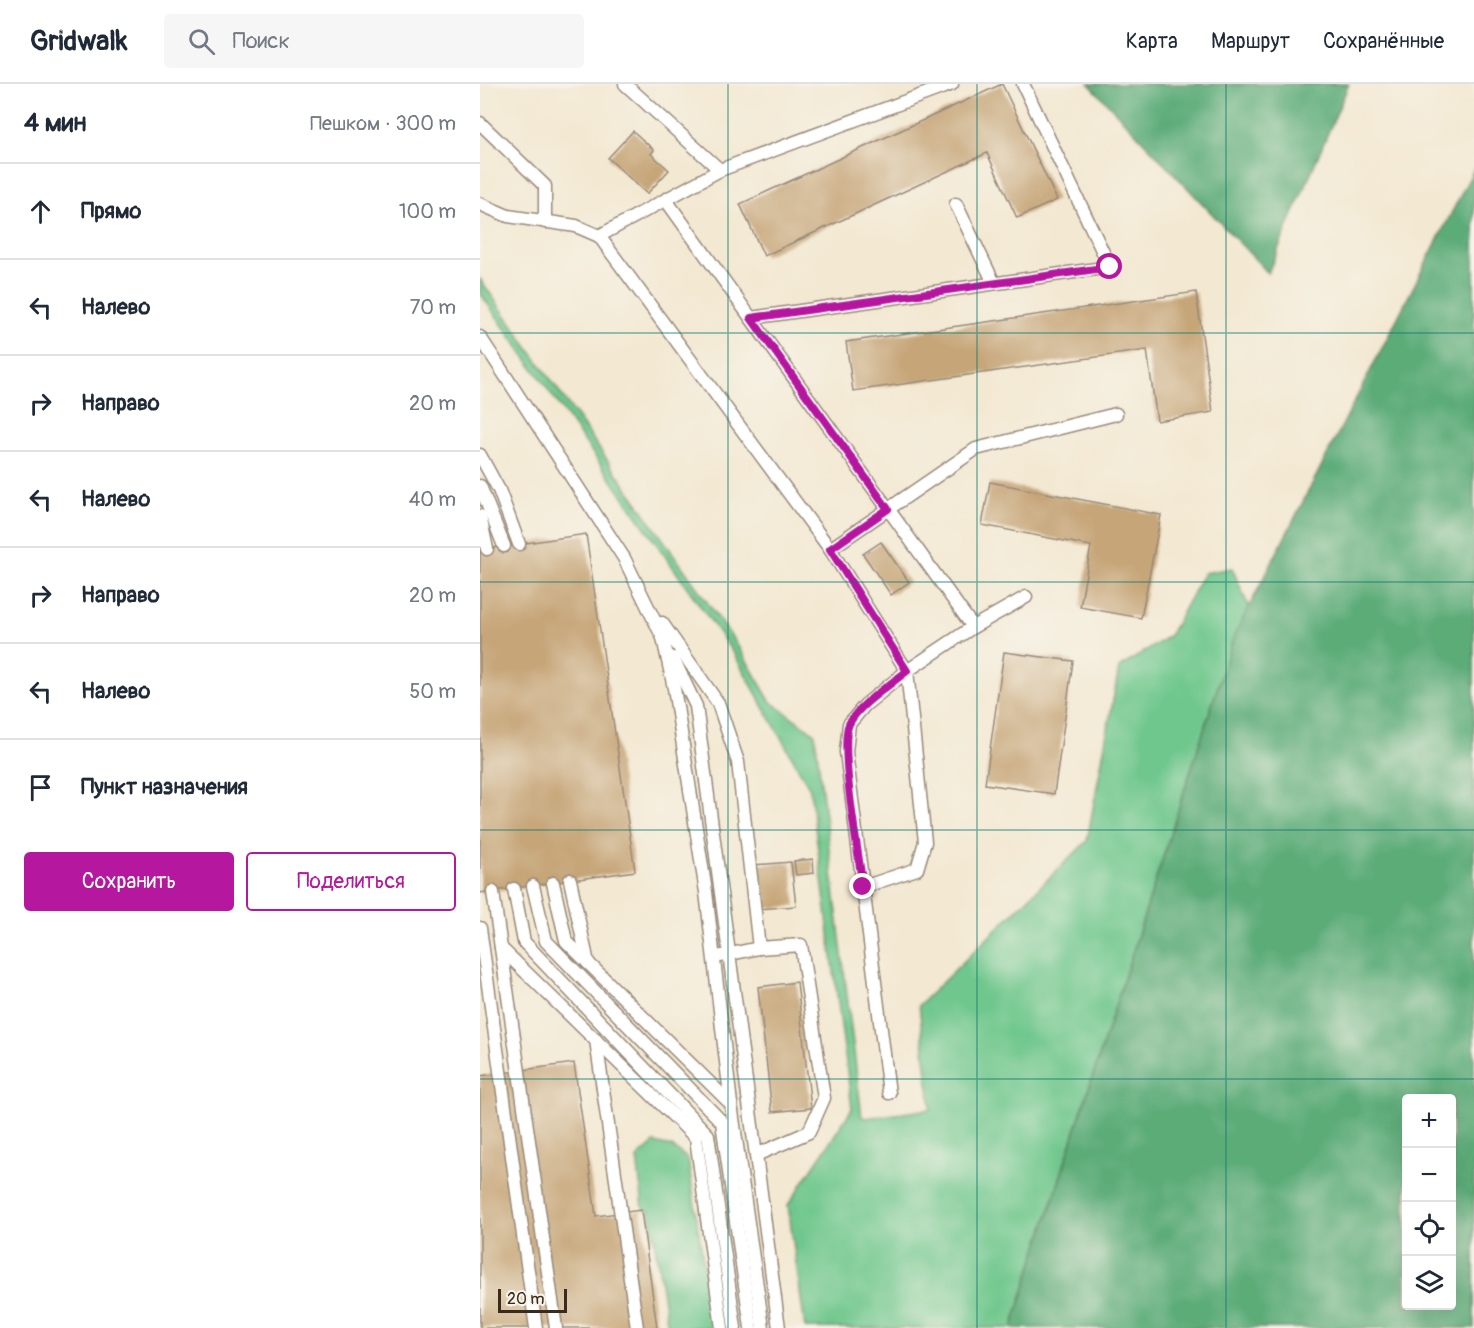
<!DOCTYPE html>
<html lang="ru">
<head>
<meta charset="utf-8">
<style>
  :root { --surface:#fff; --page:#f6f6f7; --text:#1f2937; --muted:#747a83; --line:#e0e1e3; --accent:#b5179e }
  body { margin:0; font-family:Pangolin,sans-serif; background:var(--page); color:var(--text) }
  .controls { position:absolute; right:18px; bottom:18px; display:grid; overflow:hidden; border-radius:6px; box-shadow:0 6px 24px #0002 }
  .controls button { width:54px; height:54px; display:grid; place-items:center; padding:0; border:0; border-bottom:2px solid var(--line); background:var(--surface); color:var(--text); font:30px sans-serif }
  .scale { position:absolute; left:18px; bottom:15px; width:69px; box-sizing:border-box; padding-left:6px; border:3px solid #3b2a1e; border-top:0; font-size:16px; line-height:21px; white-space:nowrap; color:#3b2a1e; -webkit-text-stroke:4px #f7f3e8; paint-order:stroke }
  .stop { position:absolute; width:18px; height:18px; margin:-14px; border:4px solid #b5179e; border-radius:50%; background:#fff }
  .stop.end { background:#b5179e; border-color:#fff; box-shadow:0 2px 6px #0008 }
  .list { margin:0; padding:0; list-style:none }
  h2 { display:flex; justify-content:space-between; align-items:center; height:78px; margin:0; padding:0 24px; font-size:26px }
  h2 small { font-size:20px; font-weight:400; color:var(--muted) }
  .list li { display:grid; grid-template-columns:39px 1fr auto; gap:18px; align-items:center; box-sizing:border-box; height:96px; padding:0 24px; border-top:2px solid var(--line) }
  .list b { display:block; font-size:22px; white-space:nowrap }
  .list em { font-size:20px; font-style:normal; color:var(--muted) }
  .actions { display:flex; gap:12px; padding:18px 24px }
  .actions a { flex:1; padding:14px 0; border:2px solid var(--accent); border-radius:6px; text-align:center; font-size:21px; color:var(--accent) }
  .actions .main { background:var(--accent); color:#fff }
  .icon { flex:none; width:33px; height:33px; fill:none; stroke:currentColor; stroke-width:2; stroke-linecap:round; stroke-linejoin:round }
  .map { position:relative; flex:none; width:994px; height:1244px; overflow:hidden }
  header { display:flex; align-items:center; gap:36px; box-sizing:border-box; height:84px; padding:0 30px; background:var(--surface); border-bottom:2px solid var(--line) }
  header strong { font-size:28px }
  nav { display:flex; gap:33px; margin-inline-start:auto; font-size:21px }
  .search { width:420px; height:54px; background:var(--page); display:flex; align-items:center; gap:15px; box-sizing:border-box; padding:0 21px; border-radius:6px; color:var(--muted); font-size:22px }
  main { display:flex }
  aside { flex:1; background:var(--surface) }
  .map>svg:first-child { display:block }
</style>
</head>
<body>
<header>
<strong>Gridwalk</strong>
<div class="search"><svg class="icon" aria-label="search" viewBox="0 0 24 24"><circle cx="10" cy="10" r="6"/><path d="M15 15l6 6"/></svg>Поиск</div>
<nav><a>Карта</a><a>Маршрут</a><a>Сохранённые</a></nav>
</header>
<main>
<aside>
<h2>4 мин<small>Пешком · 300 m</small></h2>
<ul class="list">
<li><svg class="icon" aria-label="ahead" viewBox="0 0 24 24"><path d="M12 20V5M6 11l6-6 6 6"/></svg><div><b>Прямо</b></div><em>100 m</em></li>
<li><svg class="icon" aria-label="left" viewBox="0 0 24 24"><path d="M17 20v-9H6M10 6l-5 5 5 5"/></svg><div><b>Налево</b></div><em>70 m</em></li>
<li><svg class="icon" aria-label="right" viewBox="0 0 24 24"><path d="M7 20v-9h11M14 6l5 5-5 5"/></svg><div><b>Направо</b></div><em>20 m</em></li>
<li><svg class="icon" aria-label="left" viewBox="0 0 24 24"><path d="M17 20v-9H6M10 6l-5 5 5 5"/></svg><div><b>Налево</b></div><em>40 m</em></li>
<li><svg class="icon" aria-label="right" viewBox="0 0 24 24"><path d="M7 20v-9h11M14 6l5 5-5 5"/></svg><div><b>Направо</b></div><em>20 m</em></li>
<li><svg class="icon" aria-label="left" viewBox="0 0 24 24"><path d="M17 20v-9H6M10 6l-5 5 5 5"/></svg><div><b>Налево</b></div><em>50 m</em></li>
<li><svg class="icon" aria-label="arrive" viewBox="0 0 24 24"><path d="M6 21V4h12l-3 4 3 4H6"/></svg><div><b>Пункт назначения</b></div></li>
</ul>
<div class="actions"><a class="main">Сохранить</a><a>Поделиться</a></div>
</aside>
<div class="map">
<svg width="994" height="1244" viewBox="0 0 994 1244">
  <rect width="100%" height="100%" fill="#f7f3e8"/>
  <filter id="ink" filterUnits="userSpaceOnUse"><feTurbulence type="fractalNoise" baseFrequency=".0167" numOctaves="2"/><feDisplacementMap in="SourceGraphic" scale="12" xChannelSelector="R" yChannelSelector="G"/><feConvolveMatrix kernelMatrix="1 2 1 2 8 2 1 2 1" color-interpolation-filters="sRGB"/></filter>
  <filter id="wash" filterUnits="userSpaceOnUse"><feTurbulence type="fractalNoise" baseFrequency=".008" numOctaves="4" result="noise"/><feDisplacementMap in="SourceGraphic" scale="24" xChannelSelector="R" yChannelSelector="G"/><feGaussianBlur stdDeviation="1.35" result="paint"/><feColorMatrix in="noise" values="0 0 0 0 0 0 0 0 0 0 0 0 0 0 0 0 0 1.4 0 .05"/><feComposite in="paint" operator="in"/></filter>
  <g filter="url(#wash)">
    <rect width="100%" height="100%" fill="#f3e8d2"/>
    <g fill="#70c78d" stroke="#567856" stroke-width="1.5">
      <path d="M 0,195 L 258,562 L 290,617 L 335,650 L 382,1033 L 386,1034 L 451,1025 L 439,921 L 607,757 L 639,584 L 689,552 L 724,489 L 752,484 L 774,535 L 754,552 L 532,1244 L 325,1244 L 308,1121 L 372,1025 L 330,705 L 254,570 L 0,209 Z"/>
      <path d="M 174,1059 L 192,1063 L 208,1075 L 233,1244 L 188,1244 L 170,1128 L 163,1124 L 157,1074 Z"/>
    </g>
    <g fill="#5cac78" stroke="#4c6b4b" stroke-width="1.5" fill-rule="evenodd">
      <path d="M 609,0 L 869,0 L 788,189 Z"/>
      <path d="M 994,85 L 994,1244 L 532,1244 L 754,552 ZM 972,1014 L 972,1222 L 926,1222 L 926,1014 Z"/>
    </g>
    <g id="blocks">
      <g fill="#c6a578">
        <path d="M 522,0 L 577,116 L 537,134 L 507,69 L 284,172 L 260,120 Z"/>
        <path d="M 153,47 L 174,66 L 171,70 L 189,86 L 167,110 L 128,74 Z"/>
        <path d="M 716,208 L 733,328 L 677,337 L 667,266 L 373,307 L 366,258 Z"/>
        <path d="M 510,398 L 681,431 L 661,534 L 600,523 L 611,462 L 502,441 Z"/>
        <path d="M 106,450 L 155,787 L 0,809 L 0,466 Z"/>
        <path d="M 401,458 L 429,498 L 411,511 L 383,470 Z"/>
        <path d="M 524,568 L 593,577 L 574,710 L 505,700 Z"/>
        <path d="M 333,775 L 334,789 L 316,791 L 314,777 Z"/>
        <path d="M 311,778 L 316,822 L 278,825 L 274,781 Z"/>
        <path d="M 317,898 L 331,1024 L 292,1028 L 278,903 Z"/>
        <path d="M 94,979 L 116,1132 L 161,1126 L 177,1244 L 0,1244 L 0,992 Z"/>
      </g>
    </g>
  </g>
  <g filter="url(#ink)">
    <use href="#blocks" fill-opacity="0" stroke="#978978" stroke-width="1.5"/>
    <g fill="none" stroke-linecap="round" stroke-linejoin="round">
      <defs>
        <g id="service">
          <path d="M 145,0 L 240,86"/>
          <path d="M 0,39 L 65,102 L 65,138"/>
          <path d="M 186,116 L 493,543"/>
          <path d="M 0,120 L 28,132 L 96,142 L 119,152 L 350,465 L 427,587 L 445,758 L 437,785 L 383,803"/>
          <path d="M 476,120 L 514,199"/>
          <path d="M 119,152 L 240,86 L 472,0"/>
          <path d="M 271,234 L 630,183 L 543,0"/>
          <path d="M 0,253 L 144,474 L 183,554 L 194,604 L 226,808 L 251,1020"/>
          <path d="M 0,371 L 19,406 L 39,460"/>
          <path d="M 0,402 L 24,462"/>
          <path d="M 0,432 L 7,465"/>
          <path d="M 350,465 L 496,365 L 636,330"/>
          <path d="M 182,539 L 238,619 L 258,678 L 279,864 L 321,861 L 344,1014 L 329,1048 L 276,1071"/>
          <path d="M 193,574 L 216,622 L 299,1244"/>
          <path d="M 90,796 L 108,879"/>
          <path d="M 73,799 L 86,857 L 251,1020 L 283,1244"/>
          <path d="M 53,802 L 66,857 L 242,1038 L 271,1244"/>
          <path d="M 34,805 L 44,858 L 228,1051 L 255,1244"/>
          <path d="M 13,808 L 21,864 L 216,1054 L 242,1244"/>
          <path d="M 0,844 L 56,1244"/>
          <path d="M 21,864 L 76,1244"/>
          <path d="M 241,872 L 279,864"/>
          <path d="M 116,956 L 157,1244"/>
          <path d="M 409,1009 L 366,668 L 369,640 L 385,621 L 427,587 L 493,543 L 546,513"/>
        </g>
      </defs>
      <use href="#service" stroke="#978978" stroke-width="15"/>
      <use href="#service" stroke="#fff" stroke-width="12"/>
    </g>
  </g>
  <g fill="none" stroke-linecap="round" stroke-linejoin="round" filter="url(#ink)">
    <path stroke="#b5179e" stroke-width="8" d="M 383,803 C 379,774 359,661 369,640 C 379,620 410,601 427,587 L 350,465 L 408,425 L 271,234 L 630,183"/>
  </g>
  <path fill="none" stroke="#0f766e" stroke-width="1.5" stroke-opacity="0.55" d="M 248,0 L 248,1244M 497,0 L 497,1244M 746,0 L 746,1244M 0,249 L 994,249M 0,498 L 994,498M 0,746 L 994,746M 0,995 L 994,995"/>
</svg>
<div class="controls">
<button>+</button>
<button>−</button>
<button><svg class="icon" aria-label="locate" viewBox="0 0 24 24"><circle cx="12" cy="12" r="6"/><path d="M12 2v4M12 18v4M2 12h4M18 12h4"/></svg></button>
<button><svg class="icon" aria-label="layers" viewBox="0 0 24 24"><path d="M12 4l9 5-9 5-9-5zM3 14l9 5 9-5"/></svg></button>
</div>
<div class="scale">20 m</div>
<div class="stop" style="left:630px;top:183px"></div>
<div class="stop end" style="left:383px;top:803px"></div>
</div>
</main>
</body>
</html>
